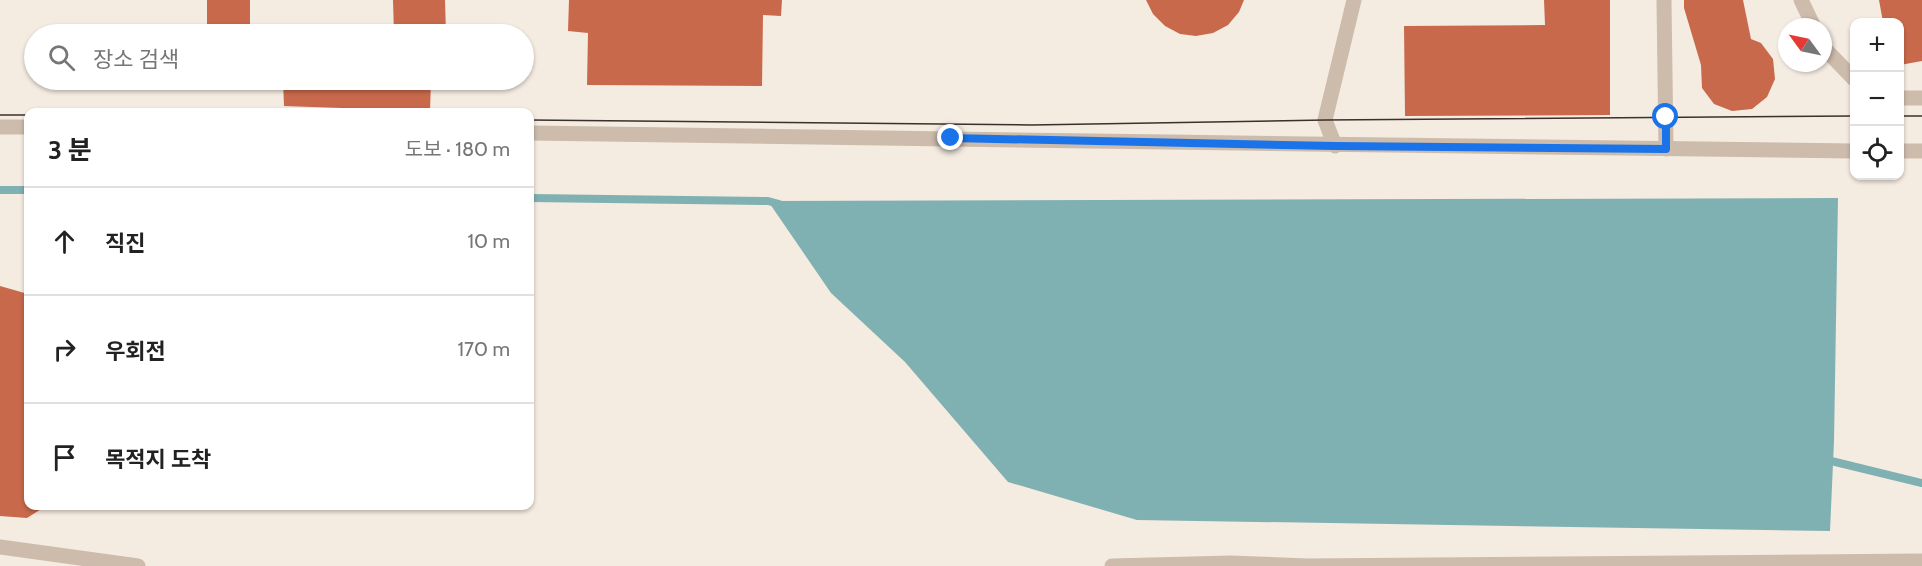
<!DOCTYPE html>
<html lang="ko">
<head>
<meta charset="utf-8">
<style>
  :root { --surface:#fff; --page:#f6f6f6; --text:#222; --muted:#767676; --line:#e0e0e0 }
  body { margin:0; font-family:Cabin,"Noto Sans KR",sans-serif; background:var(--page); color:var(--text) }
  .controls { position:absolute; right:18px; top:18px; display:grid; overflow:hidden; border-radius:12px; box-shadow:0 2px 4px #0004 }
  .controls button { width:54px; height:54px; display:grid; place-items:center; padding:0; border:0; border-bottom:2px solid var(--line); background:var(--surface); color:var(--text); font:30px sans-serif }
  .compass { position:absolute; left:1778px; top:18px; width:54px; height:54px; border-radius:50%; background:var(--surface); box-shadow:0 2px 4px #0004; rotate:303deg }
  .stop { position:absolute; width:18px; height:18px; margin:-14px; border:4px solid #1a73e8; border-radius:50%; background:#fff }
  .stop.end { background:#1a73e8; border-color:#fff; box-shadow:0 2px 6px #0008 }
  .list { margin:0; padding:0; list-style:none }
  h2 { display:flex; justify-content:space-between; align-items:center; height:78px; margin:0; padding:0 24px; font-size:26px }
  h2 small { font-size:20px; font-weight:400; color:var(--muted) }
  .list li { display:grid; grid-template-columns:39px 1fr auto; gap:18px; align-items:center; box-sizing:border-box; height:108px; padding:0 24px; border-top:2px solid var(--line) }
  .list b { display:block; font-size:22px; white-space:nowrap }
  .list em { font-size:20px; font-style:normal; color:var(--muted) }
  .icon { flex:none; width:33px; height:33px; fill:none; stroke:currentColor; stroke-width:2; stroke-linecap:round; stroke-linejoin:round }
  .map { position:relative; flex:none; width:1922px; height:566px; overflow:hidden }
  .search { position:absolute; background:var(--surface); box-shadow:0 2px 4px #0004; left:24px; top:24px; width:510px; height:66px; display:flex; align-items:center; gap:15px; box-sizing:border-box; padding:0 21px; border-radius:33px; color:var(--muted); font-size:22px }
  .panel { position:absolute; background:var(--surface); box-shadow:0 2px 4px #0004; left:24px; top:108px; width:510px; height:402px; border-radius:12px }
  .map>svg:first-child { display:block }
</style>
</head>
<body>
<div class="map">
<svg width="1922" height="566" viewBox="0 0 1922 566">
  <rect width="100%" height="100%" fill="#f4ebe1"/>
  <path fill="#7fb0b2" d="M 1838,198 L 1834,441 L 1830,531 L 1137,520 L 1008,482 L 905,362 L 831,293 L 768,201 Z"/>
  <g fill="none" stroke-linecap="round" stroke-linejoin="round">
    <g stroke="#7fb0b2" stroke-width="8">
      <path d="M 0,190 L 28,190"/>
      <path d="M 530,198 L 768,201 L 779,204"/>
      <path d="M 1823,459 L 1922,483"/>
    </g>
  </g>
  <g fill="#c8694b">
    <rect x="207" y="0" width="43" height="34"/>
    <path d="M 393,0 L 445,0 L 446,34 L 394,34 Z"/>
    <path d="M 569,0 L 782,0 L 781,16 L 763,15 L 762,86 L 587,85 L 588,33 L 568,31 Z"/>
    <path d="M 1146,0 L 1244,0 L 1239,12 L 1228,25 L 1213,33 L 1196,36 L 1180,34 L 1165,26 L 1153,14 Z"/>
    <path d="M 1544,0 L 1610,0 L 1610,115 L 1405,116 L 1404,26 L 1545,25 Z"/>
    <path d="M 1684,0 L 1743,0 L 1751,39 L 1761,43 L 1773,59 L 1775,79 L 1767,97 L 1752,109 L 1732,111 L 1714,104 L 1702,88 L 1701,65 L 1684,8 Z"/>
    <path d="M 1879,0 L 1922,0 L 1922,61 L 1900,65 L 1900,22 L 1883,22 Z"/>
    <path d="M 283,80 L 431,80 L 430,111 L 284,106 Z"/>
    <path d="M 0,286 L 28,294 L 28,506 L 46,506 L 27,518 L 0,516 Z"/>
  </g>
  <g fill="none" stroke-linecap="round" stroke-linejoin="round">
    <g stroke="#cdbbac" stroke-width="15">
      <path d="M 1664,0 L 1666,149"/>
      <path d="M 1801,0 L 1814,27"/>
      <path d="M 1823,44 L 1826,50 L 1854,79"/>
      <path d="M 1900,98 L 1922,98"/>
      <path d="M 0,127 L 28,127"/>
      <path d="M 530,133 C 971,139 1413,146 1854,151"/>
      <path d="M 1335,146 L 1325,120 L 1354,0"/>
      <path d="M 1900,151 L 1922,151"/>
      <path d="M 0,547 L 138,566"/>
      <path d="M 1112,566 L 1231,563 L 1307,566 L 1922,561"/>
    </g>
    <g stroke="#3b302b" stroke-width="1.5">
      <path d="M 0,115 L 28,115"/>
      <path d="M 1900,116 L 1922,116"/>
      <path d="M 530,120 L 1031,125 L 1325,120 L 1854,116"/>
    </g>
  </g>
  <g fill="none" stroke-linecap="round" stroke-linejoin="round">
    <path stroke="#1a73e8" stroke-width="8" d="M 951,138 L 1335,146 L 1666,149 L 1666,117"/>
  </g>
</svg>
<div class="controls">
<button>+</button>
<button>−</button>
<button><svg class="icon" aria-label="locate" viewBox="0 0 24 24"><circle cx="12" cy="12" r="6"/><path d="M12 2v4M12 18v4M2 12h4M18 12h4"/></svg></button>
</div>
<svg class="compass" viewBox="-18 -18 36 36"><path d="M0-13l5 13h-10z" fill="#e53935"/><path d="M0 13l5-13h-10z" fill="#767676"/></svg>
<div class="stop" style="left:1666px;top:117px"></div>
<div class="stop end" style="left:951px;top:138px"></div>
<div class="search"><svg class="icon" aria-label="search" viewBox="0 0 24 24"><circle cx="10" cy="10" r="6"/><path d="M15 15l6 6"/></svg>장소 검색</div>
<section class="panel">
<h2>3 분<small>도보 · 180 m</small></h2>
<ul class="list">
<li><svg class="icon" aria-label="ahead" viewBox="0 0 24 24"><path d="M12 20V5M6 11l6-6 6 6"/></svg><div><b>직진</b></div><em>10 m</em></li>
<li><svg class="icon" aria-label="right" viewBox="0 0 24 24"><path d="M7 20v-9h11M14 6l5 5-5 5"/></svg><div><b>우회전</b></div><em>170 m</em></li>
<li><svg class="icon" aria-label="arrive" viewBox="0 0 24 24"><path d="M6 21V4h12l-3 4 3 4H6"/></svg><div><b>목적지 도착</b></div></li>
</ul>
</section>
</div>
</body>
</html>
